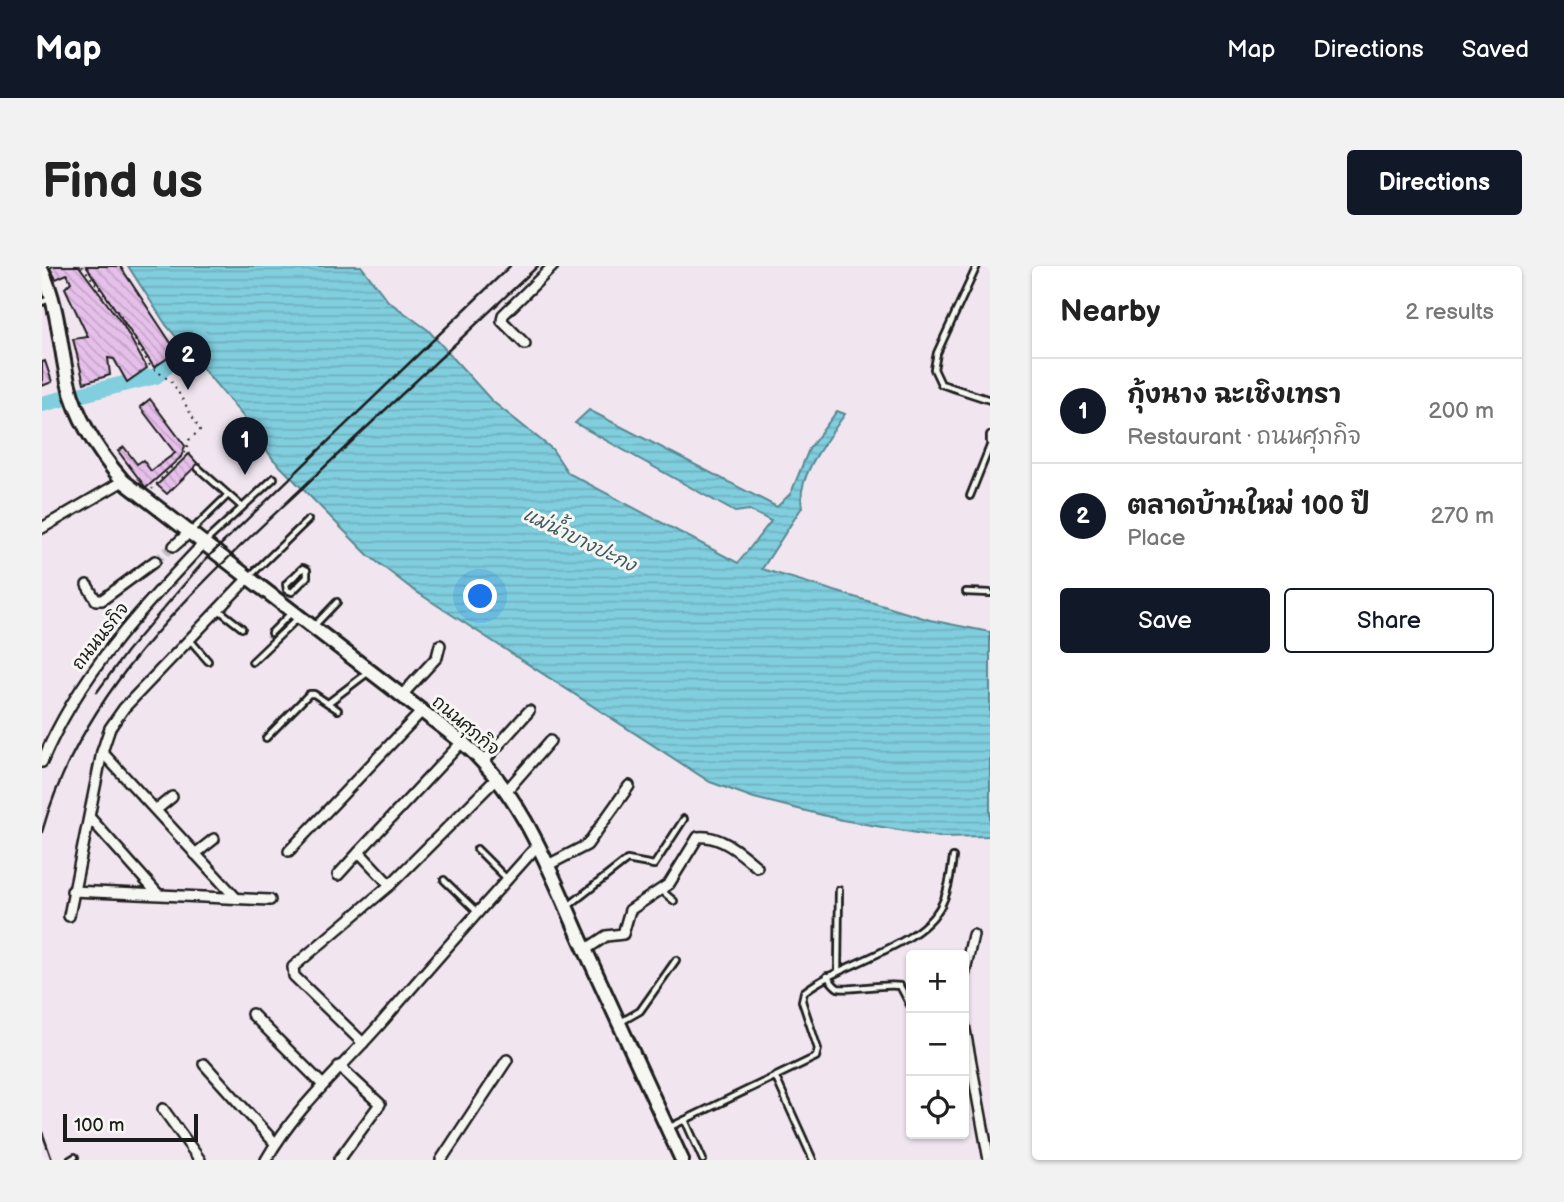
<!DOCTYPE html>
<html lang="en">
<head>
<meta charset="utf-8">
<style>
  :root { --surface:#fff; --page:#f2f2f2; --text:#222; --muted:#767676; --line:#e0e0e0; --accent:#111827 }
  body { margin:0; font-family:"Balsamiq Sans","Playpen Sans Thai",sans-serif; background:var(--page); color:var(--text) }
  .controls { position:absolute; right:21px; bottom:21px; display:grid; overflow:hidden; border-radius:7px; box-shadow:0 2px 5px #0004 }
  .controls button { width:63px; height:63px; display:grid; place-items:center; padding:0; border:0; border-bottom:2px solid var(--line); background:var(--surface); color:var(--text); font:35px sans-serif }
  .scale { position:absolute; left:21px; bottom:18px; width:135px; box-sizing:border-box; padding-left:7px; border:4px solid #1c1c1c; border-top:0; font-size:19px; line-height:24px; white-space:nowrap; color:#1c1c1c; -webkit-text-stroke:5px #f6f6f2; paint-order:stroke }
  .you { position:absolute; left:439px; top:331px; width:24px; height:24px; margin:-18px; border:5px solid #fff; border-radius:50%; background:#1a73e8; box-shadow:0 0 0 10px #1a73e833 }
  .badge { display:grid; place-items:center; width:46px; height:46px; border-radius:50%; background:var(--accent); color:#fff; font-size:23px; font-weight:700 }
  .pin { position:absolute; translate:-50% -58px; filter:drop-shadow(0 2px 4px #0008) }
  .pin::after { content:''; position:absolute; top:37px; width:24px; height:21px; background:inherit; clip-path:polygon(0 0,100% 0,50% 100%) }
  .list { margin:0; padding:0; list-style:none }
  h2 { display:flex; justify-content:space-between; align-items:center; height:91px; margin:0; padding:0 28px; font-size:30px }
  h2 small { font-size:23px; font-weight:400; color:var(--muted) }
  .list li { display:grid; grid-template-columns:46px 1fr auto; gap:21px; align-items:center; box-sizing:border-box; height:105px; padding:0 28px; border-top:2px solid var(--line) }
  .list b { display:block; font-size:26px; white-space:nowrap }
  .list p { margin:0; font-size:23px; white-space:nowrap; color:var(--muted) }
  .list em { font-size:23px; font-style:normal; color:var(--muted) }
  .actions { display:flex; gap:14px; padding:21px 28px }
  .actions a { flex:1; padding:16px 0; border:2px solid var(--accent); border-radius:7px; text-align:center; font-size:24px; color:var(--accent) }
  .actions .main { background:var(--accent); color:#fff }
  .icon { flex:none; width:38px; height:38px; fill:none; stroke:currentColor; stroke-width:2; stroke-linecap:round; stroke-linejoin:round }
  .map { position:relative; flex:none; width:948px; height:894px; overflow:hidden; border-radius:7px }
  header { display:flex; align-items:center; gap:42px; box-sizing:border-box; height:98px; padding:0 35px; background:var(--accent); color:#fff }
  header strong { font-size:33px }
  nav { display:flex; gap:38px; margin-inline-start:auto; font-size:24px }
  .intro { display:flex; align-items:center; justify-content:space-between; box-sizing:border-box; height:168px; padding:0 42px }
  h1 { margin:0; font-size:49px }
  .button { padding:18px 32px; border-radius:7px; background:var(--accent); color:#fff; font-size:24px; font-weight:700 }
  main { display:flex; gap:42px; padding:0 42px }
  aside { flex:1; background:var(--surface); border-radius:7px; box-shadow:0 2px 5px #0004 }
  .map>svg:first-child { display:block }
</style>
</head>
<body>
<header>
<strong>Map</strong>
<nav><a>Map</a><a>Directions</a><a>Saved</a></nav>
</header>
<div class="intro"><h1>Find us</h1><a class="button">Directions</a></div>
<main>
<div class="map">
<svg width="948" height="894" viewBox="0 0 948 894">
  <defs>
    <pattern id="water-rules" width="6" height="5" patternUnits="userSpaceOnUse" patternTransform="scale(1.75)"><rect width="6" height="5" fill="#80cede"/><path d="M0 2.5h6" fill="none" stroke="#6eb0be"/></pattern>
    <pattern id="building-back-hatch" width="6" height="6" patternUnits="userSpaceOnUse" patternTransform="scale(1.75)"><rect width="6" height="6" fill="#e6c0ea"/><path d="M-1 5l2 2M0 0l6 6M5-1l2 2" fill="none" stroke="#c5a4c8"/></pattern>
  </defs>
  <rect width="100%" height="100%" fill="#f1e6f0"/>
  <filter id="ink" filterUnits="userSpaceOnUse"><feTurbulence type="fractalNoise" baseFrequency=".0143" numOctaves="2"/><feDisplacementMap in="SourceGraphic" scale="14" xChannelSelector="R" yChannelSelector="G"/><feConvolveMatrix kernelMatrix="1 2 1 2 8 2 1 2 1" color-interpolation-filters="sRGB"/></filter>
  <g filter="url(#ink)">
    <path fill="url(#water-rules)" stroke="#588790" stroke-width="2" d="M 86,0 L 319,0 L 346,35 L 386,64 L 450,135 L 510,183 L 526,207 L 696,297 L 729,255 L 707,244 L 693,246 L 533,157 L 547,144 L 735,241 L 749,227 L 767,183 L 795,145 L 803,148 C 786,173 754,210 760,241 L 720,303 L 888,354 L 948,366 L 948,570 L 897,571 L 800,554 L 712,532 L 668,516 L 370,323 L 326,289 L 231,193 L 200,149 L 124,59 Z"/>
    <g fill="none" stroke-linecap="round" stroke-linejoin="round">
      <path stroke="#80cede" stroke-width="16" d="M 0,138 L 114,110 L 157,70"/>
    </g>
    <g fill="url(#building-back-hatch)" stroke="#1c1c1c" stroke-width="2">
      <path d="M 11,0 L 37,0 L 81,59 L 105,102 L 85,116 L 72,93 L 66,92 L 68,109 L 42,117 L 31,73 L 46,71 L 23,22 L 29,16 L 25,8 L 14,13 L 8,2 Z"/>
      <path d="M 44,0 L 78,0 L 135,86 L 112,101 Z"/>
      <path d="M 3,95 L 10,116 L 0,120 L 0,96 Z"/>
      <path d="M 108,133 L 143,180 L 139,191 L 104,222 L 76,185 L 82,181 L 95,198 L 101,194 L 109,205 L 133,187 L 98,141 Z"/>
      <path d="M 147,188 L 156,198 L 125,228 L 115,219 Z"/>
    </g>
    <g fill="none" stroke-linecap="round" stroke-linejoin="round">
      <path stroke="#c6bec6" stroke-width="9" stroke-dasharray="9 4.5" stroke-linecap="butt" d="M 113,295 L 132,280"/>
      <defs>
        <g id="service">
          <path d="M 935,0 L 895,87 L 892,103 L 899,118 L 948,134"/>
          <path d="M 0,36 L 10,32"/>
          <path d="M 948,169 L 948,176"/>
          <path d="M 156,202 L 200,241"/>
          <path d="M 928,230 L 948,180"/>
          <path d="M 149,265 L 186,229"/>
          <path d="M 163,276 L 232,212"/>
          <path d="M 261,302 L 265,304 L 265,311 L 250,326 L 245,324 L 244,318 Z"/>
          <path d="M 209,309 L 266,254"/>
          <path d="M 924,326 L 948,327"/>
          <path d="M 177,344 L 200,362"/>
          <path d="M 272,360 L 295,336"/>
          <path d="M 229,367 L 248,348"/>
          <path d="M 148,374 L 166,395"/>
          <path d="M 210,396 L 255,353"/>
          <path d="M 286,437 L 328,405"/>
          <path d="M 224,472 L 267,428 L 272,428 L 296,444"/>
          <path d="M 435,583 L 465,613"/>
          <path d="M 402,614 L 435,646"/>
          <path d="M 620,625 L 632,635"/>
          <path d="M 525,641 L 585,594 L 612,599 L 642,553"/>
          <path d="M 796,703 L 797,624"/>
          <path d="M 785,710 C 788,714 792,720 796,722 C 804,725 843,717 858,720 L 868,739"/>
          <path d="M 577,757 L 598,745 L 634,694"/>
          <path d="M 734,812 L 771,894"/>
          <path d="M 643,854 L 661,894"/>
          <path d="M 626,862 L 774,791 L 776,783 L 760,735 L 762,726 C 801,695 884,681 902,633 C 908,619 909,605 911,591"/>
          <path d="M 28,894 L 33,891"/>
        </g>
        <g id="minor">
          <path d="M 483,78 L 460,55 L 461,49 L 511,0"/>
          <path d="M 0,262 L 81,215"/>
          <path d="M 132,280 L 148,266"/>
          <path d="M 45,319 L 54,334 L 60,334 L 113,295"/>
          <path d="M 360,429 L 395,391 L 398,379"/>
          <path d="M 60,486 L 194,632"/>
          <path d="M 442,495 L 487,445"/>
          <path d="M 0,496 C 36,410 98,344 162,277"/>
          <path d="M 466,523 L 508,475"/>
          <path d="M 114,544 L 130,531"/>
          <path d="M 49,553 L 115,627"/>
          <path d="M 247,585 L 380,445"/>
          <path d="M 317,586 L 420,476"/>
          <path d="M 153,588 L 172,573"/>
          <path d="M 504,600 L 545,579 L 587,520"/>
          <path d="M 296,609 L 317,586 L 348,619"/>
          <path d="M 30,625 L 228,634"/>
          <path d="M 27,650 L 60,486 L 68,462 L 82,442 L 207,311"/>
          <path d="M 543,684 L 564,670 L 581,668 L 588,644 L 627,618 L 656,571 C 678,568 700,588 715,601"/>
          <path d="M 922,709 L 931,669"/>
          <path d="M 210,748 L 280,818"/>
          <path d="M 922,759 L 947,894"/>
          <path d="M 321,777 L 252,710 L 251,701 L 348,619 L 456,511"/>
          <path d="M 162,798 L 233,877"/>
          <path d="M 297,800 L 338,838 L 297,894"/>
          <path d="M 121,843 L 158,894"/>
          <path d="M 224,894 C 254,841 300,802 340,756 C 391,697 443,638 495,580"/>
          <path d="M 399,894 L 465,794"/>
        </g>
        <path id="secondary" d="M 0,5 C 16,39 18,79 26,116 C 35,154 56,186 81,215 L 420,476 C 482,529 509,608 542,681 C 574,752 607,823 640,894"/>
      </defs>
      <use href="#service" stroke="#1c1c1c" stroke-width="10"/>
      <use href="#minor" stroke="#1c1c1c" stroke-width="14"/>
      <use href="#secondary" stroke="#1c1c1c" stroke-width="18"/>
      <path stroke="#1c1c1c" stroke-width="2" stroke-dasharray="2 5" stroke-linecap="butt" d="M 40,0 L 78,49 L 108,100 L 131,117 L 158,164 L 147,174 L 144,185 L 110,223"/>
      <use href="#service" stroke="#f6f6f2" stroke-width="4.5"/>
      <use href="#minor" stroke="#f6f6f2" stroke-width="9"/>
      <use href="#secondary" stroke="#f6f6f2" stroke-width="12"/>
      <g stroke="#1c1c1c" stroke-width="2.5">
        <path d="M 55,426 L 85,385 L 163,294 L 468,0"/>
        <path d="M 0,566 C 42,416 164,313 273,210 C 347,140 422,70 496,0"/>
        <path d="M 0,866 L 10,894"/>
      </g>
    </g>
  </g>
  <g text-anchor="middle" stroke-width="6" stroke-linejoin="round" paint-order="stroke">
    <g font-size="18" fill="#1c1c1c" stroke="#f6f6f2">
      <text transform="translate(58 370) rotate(-52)" y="6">ถนนนรกิจ</text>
      <text transform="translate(424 459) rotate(40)" y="6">ถนนศุภกิจ</text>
    </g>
    <g font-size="19" font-style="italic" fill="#3f5a60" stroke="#f6f6f2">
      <text transform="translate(538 273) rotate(26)" y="7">แม่น้ำบางปะกง</text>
    </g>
  </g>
</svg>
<div class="controls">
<button>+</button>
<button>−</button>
<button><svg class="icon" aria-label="locate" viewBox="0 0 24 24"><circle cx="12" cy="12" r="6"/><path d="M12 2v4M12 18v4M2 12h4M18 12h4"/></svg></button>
</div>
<div class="scale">100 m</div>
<div class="you"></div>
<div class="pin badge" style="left:203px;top:209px">1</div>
<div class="pin badge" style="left:146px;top:124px">2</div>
</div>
<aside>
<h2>Nearby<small>2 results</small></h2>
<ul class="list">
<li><span class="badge">1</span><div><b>กุ้งนาง ฉะเชิงเทรา</b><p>Restaurant · ถนนศุภกิจ</p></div><em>200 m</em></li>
<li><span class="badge">2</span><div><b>ตลาดบ้านใหม่ 100 ปี</b><p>Place</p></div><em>270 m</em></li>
</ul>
<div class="actions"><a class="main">Save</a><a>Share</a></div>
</aside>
</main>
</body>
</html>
